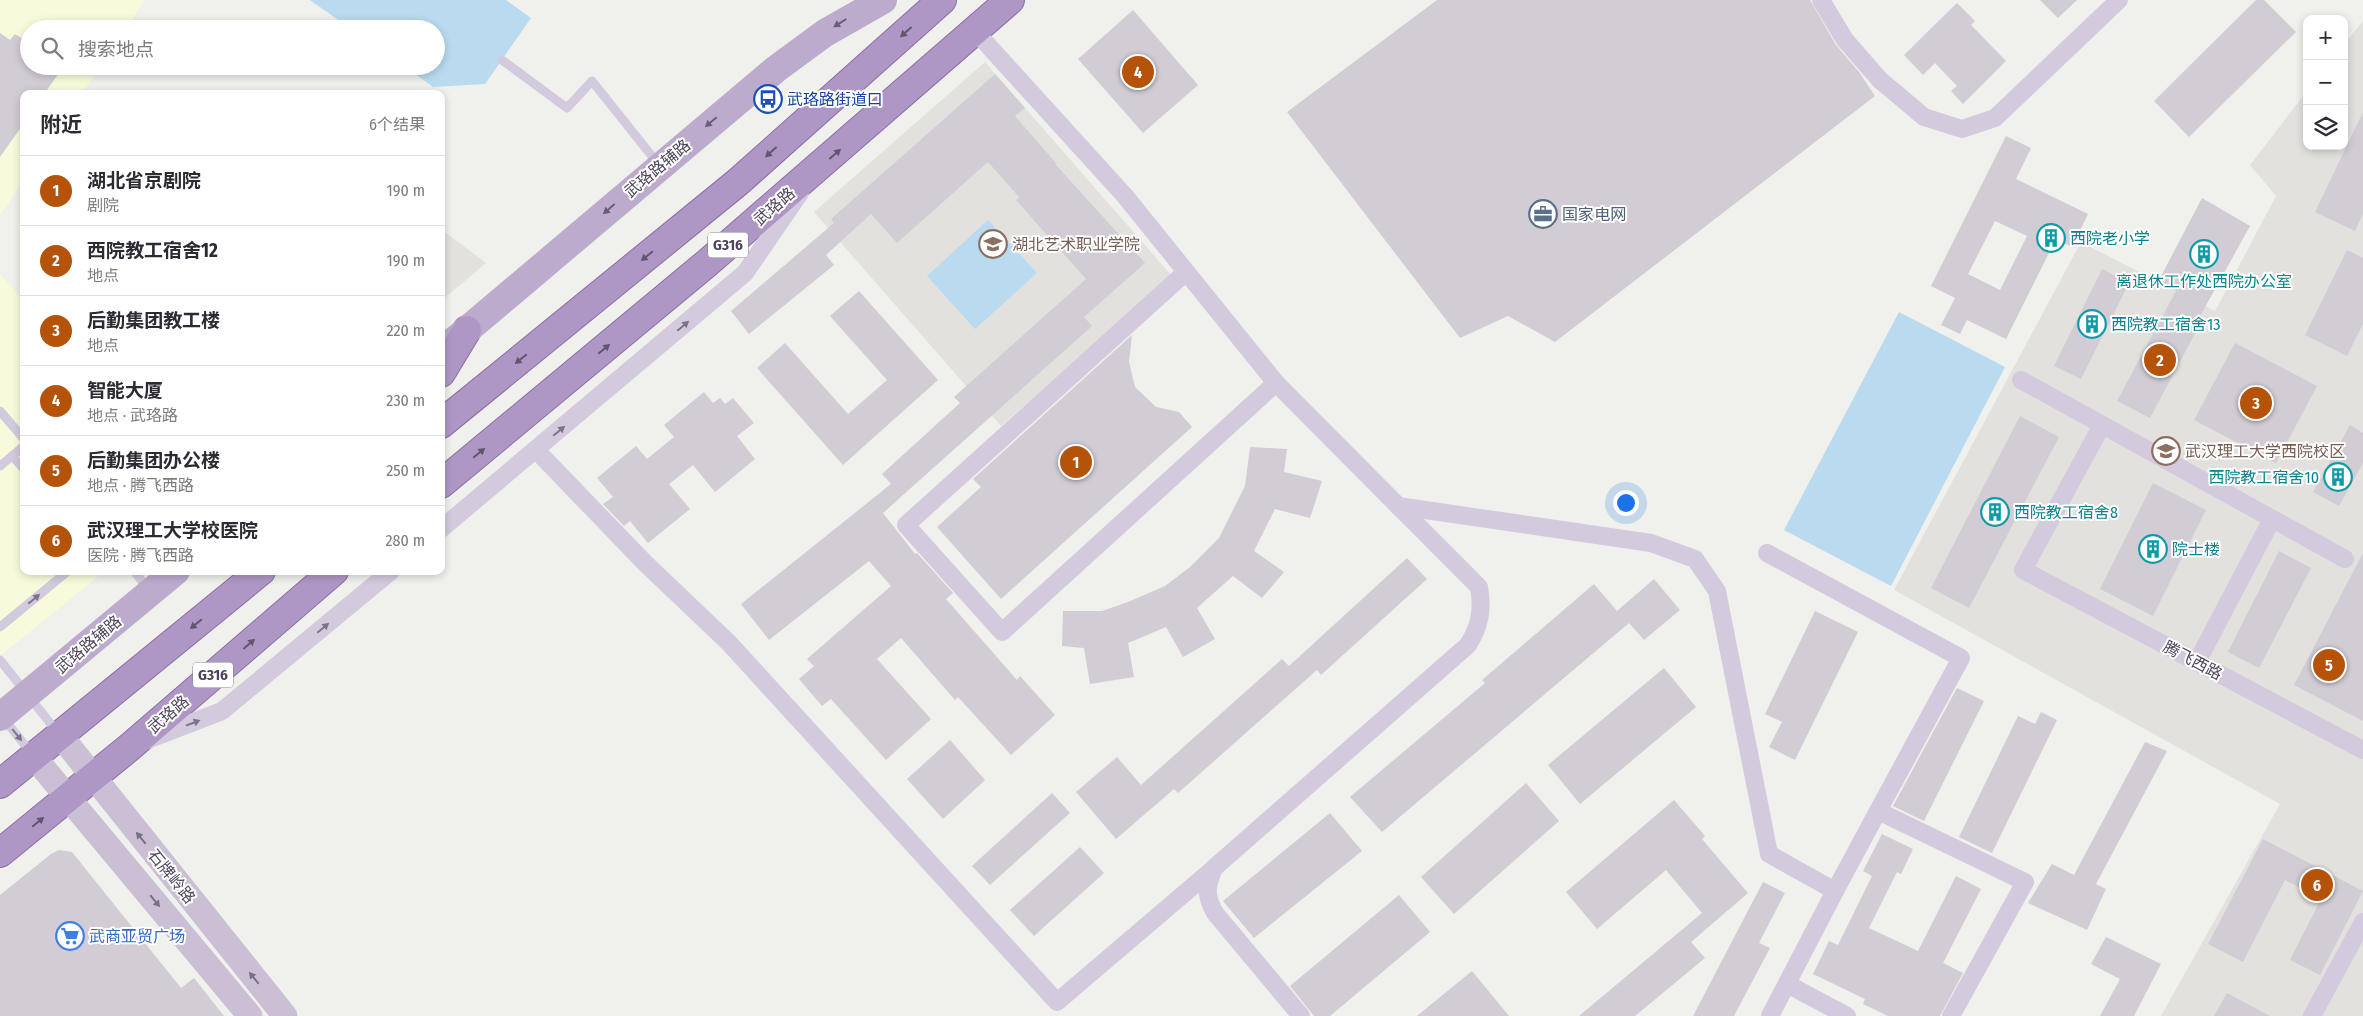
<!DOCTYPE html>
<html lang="zh">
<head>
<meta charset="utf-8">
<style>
  :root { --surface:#fff; --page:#f2f2f3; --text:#2b2b33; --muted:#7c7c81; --line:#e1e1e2; --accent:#b45309 }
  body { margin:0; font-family:"Fira Sans Condensed","Noto Sans SC",sans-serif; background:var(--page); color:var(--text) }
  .controls { position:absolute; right:15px; top:15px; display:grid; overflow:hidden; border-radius:10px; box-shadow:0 2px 8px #0003 }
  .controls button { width:45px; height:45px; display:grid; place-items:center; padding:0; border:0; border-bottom:1px solid var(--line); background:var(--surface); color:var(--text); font:25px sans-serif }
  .you { position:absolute; left:1625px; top:502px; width:18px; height:18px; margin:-12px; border:4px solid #fff; border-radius:50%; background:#1a73e8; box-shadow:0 0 0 8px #1a73e833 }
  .badge { display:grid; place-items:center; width:32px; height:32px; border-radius:50%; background:var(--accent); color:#fff; font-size:16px; font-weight:700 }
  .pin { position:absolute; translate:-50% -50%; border:2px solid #fff; box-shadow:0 1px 5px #0006 }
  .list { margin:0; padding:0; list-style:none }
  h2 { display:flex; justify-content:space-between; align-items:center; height:65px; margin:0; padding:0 20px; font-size:21px }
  h2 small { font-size:16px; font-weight:400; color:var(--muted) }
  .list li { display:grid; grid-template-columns:32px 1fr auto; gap:15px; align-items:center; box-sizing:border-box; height:70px; padding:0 20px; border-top:1px solid var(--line) }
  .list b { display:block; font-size:19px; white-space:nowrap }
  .list p { margin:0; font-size:16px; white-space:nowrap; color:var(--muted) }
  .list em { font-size:16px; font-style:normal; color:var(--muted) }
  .icon { flex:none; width:28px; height:28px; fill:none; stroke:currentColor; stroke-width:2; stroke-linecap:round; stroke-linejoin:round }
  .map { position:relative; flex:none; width:2363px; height:1016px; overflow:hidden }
  .search { position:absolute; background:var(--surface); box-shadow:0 2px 8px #0003; left:20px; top:20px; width:425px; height:55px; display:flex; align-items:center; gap:12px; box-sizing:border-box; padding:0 18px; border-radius:28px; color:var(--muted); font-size:19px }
  .panel { position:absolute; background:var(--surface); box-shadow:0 2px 8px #0003; left:20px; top:90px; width:425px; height:485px; border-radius:10px }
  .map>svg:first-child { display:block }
</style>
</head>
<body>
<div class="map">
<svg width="2363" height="1016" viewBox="0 0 2363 1016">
  <rect width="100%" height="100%" fill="#f0f0ec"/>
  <g fill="#e2e1de">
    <path d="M 2363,21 L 2363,1016 L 2161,1016 L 2280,804 L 1894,590 L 2081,242 L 2215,311 L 2276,196 L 2250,165 L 2307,91 L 2307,146 L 2344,146 L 2344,44 Z"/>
    <path d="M 985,62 L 1172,276 L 1001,426 L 814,212 Z"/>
    <path d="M 441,229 L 486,263 L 441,301 Z"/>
  </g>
  <g fill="#f8fbdb">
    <path d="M 0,0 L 145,0 L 126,29 L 29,29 L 29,66 L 101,66 L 82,94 L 24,94 L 24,180 L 0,215 Z"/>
    <path d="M 0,274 L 24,301 L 24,571 L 105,571 L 0,656 Z"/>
  </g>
  <g fill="#b9daef">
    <path d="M 310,0 L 506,0 L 531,18 L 485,84 L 433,87 L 404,66 L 436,66 L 436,29 L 351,29 Z"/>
    <path d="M 988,220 L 1037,273 L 975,329 L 927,276 Z"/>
    <path d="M 1899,312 L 2005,367 L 1891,586 L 1784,530 Z"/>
  </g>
  <g fill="#d2ccd4" fill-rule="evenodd">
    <path d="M 1437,0 L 1810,0 L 1836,45 L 1859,72 L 1875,96 L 1555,342 L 1508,316 L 1460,338 L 1287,112 Z"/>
    <path d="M 2040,0 L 2077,0 L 2058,18 Z"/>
    <path d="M 2256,0 L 2264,0 L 2296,32 L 2189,137 L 2154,101 Z"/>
    <path d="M 1957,3 L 1975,21 L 1971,25 L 2006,61 L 1963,104 L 1951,91 L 1957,86 L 1935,63 L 1923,75 L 1904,55 Z"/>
    <path d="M 1133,10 L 1198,85 L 1143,133 L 1078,59 Z"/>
    <path d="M 0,33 L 10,40 L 15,34 L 29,43 L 29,66 L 64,66 L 44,94 L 24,94 L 24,123 L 0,157 Z"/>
    <path d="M 995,74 L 1025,108 L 1015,116 L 1056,163 L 1055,164 L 1145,263 L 1084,317 L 1092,326 L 883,513 L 915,554 L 917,553 L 953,593 L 946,599 L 1017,680 L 1020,676 L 1055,715 L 1011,755 L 958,697 L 955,700 L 901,638 L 877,659 L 931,719 L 886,760 L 831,699 L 822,706 L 799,679 L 814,666 L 807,659 L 891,586 L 869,561 L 769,640 L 741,604 L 891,484 L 882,474 L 960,403 L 954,397 L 1086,279 L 1016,200 L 1019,197 L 988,162 L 897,243 L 871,214 L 826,255 L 834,265 L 749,334 L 731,311 L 834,223 L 831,219 Z"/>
    <path d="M 2363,112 L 2363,213 L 2355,231 L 2315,212 Z"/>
    <path d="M 2006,136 L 2031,148 L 2016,179 L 2088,214 L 2072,247 L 2056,239 L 2006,339 L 1967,320 L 1960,334 L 1941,325 L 1955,298 L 1931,286 ZM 1995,221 L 2027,236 L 2000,290 L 1968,274 Z"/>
    <path d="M 2202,198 L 2250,226 L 2199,318 L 2202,320 L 2150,418 L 2117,401 L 2176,291 L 2158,282 Z"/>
    <path d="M 2347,250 L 2363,258 L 2363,324 L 2347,356 L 2305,335 Z"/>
    <path d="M 2102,269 L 2129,283 L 2081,379 L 2054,366 Z"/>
    <path d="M 859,291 L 938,380 L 843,465 L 757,368 L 785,343 L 848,414 L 887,380 L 830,316 Z"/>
    <path d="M 1132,335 L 1129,362 L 1135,387 L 1156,407 L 1179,412 L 1192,427 L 1001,599 L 937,527 L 981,487 L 973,479 Z"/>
    <path d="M 2235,343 L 2317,386 L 2276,463 L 2194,420 Z"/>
    <path d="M 704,392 L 713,403 L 720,398 L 725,404 L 733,398 L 754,423 L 737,436 L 755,459 L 715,492 L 693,465 L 669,484 L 690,509 L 648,543 L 630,521 L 624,526 L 603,504 L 613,497 L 597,478 L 636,446 L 647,459 L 674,437 L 664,425 Z"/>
    <path d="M 2020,416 L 2059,437 L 1969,608 L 1931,588 Z"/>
    <path d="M 2350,425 L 2363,433 L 2363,463 L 2339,506 L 2313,492 Z"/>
    <path d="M 1250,447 L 1287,449 L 1284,472 L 1322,481 L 1310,518 L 1275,509 L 1254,551 L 1284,572 L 1262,598 L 1233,576 L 1197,608 L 1215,639 L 1183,657 L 1166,627 L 1128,643 L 1134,677 L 1090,684 L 1084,648 L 1062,646 L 1063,611 L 1102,611 L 1128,602 L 1165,586 L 1190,567 L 1219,538 L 1245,486 Z"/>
    <path d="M 2153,483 L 2206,510 L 2153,616 L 2100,589 Z"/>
    <path d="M 2279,551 L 2311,568 L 2259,668 L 2228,652 Z"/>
    <path d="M 2363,553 L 2363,721 L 2294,685 Z"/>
    <path d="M 1407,558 L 1427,579 L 1321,675 L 1317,670 L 1178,793 L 1174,789 L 1116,839 L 1076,792 L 1117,757 L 1141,785 L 1282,659 L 1289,666 Z"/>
    <path d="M 1654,579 L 1680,610 L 1644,640 L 1629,623 L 1382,832 L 1350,797 L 1485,683 L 1482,680 L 1594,584 L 1617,611 Z"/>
    <path d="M 1815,611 L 1858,632 L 1795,760 L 1769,747 L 1782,722 L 1765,714 Z"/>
    <path d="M 1664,668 L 1696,707 L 1580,804 L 1548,765 Z"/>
    <path d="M 1957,688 L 1984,701 L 1924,821 L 1893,806 Z"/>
    <path d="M 2041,712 L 2057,720 L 1992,853 L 1959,837 L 2018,716 L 2035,724 Z"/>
    <path d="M 950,740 L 985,780 L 943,819 L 907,779 Z"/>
    <path d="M 2145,742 L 2167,751 L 2096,884 L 2106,889 L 2087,930 L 2028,903 L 2052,864 L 2074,875 Z"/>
    <path d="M 1526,783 L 1559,821 L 1454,914 L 1421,877 Z"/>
    <path d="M 1052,793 L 1070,813 L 990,885 L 972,866 Z"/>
    <path d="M 1674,800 L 1705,836 L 1702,839 L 1748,893 L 1691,942 L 1705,958 L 1635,1016 L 1579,1016 L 1702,913 L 1666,870 L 1597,929 L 1566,892 Z"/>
    <path d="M 1330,813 L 1362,851 L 1254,938 L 1223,901 Z"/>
    <path d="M 1882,834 L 1913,849 L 1901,874 L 1897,872 L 1869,928 L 1918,951 L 1956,876 L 1981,889 L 1943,963 L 1963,973 L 1940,1016 L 1888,1016 L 1863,1004 L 1865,999 L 1813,974 L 1829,941 L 1838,945 L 1872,876 L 1863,871 Z"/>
    <path d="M 2263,839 L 2363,891 L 2320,975 L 2290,960 L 2321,899 L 2285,880 L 2243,962 L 2208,944 Z"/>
    <path d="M 1080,847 L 1104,873 L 1034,936 L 1010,910 Z"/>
    <path d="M 59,850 L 72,852 L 181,988 L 194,978 L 224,1016 L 0,1016 L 0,895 L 51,854 Z"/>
    <path d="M 1763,882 L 1785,893 L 1759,943 L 1770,948 L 1734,1016 L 1693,1016 Z"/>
    <path d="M 1399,895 L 1430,932 L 1330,1016 L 1314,1016 L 1290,986 Z"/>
    <path d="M 2106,937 L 2161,964 L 2134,1016 L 2100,1016 L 2120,979 L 2091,964 Z"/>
    <path d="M 1472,971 L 1509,1016 L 1417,1016 Z"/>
    <path d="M 2227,993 L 2270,1016 L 2214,1016 Z"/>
  </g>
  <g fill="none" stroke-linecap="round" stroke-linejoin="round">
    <defs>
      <g id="trunk">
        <path d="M 441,373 L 467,330"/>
        <path d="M 441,424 L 738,182 L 942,0"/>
        <path d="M 441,484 L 706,264 L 1010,0"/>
        <path d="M 0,784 L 261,571"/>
        <path d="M 0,853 L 131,746 L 334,571"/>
      </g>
    </defs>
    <use href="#trunk" stroke="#8d6ea9" stroke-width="30"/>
    <g stroke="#d3cadd" stroke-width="9">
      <path d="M 502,60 L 567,108 L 592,81 L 659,165"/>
      <path d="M 0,411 L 24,439"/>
      <path d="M 12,456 L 24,469"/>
      <path d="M 0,466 L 24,446"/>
      <path d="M 134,571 L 149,590"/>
      <path d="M 0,627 L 68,571"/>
      <path d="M 0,660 L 58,733"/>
      <path d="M 3,718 L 33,755"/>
    </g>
    <g stroke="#d3cadd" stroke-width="18">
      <path d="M 1821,0 L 1845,40 L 1880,80 L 1924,117 L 1962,129 L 1995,118 L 2119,0"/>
      <path d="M 975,31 L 1125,196 L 1276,383 L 1479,587 C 1483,609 1480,626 1468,645 L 1214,868 C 1206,887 1205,895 1215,913 L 1301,1016"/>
      <path d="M 1186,272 L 906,525 L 1002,632 L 1276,383"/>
      <path d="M 2021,380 L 2345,559"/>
      <path d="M 2102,425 L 2023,570 L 2363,750"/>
      <path d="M 536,450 L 645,563 L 729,643 L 1057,1002 L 1213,869"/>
      <path d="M 1398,506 L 1651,543 L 1695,559 L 1717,591 L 1769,854 L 1835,891 L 1878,811 L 2025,882 L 1951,1016"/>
      <path d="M 441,529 L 745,273 L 800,193"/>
      <path d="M 1767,553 L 1961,658 L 1878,811"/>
      <path d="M 2197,662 L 2272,519"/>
      <path d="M 147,740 L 222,711 L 391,571"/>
      <path d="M 1787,984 L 1847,1016"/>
      <path d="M 1770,1016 L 1835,891"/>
      <path d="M 2312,1016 L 2363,922"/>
    </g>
    <g stroke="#cbbfd6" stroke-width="25">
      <path d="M 60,735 L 285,1016"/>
      <path d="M 34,757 L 250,1016"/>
    </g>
    <g stroke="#bcabcd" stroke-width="28">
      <path d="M 448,346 L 776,69 L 825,33 L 883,0"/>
      <path d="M 0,717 L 176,571"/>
    </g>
    <use href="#trunk" stroke="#ae97c5" stroke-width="28"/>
  </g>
  <defs><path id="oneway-solid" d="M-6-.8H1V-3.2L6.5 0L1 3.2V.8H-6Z" transform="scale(1.25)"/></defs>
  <g fill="#6a5e77">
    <use href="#oneway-solid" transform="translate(840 23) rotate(148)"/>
    <use href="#oneway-solid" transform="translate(711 122) rotate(140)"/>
    <use href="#oneway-solid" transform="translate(609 209) rotate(139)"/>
  </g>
  <g fill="#62556f">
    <use href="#oneway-solid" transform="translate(906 32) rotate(138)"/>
    <use href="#oneway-solid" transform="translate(771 152) rotate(138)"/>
    <use href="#oneway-solid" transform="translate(835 154) rotate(-41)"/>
    <use href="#oneway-solid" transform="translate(647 256) rotate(141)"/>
    <use href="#oneway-solid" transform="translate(604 349) rotate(-40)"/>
    <use href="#oneway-solid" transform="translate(521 359) rotate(141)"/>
    <use href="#oneway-solid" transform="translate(479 453) rotate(-39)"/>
    <use href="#oneway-solid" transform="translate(196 624) rotate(141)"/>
    <use href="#oneway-solid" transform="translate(249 644) rotate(-41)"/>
    <use href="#oneway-solid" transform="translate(38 822) rotate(-39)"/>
  </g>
  <g fill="#7d7488">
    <use href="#oneway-solid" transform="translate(683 326) rotate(-40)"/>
    <use href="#oneway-solid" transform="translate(559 431) rotate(-40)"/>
    <use href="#oneway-solid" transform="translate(34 599) rotate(-40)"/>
    <use href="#oneway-solid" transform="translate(323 628) rotate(-40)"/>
    <use href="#oneway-solid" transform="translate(193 723) rotate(-21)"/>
    <use href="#oneway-solid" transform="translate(17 735) rotate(51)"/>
  </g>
  <g fill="#7a7085">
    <use href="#oneway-solid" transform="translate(141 838) rotate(-129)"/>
    <use href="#oneway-solid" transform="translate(155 901) rotate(50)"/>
    <use href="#oneway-solid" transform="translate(254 978) rotate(-129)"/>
  </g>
  <defs>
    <symbol id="bus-ring" viewBox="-11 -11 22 22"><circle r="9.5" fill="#fff" stroke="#1a4fb4" stroke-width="1.5"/><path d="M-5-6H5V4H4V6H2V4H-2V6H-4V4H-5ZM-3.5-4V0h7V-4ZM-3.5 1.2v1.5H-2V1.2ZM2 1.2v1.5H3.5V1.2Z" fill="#1a4fb4"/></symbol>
    <symbol id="office-ring" viewBox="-11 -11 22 22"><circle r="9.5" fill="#fff" stroke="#5c6f8a" stroke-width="1.5"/><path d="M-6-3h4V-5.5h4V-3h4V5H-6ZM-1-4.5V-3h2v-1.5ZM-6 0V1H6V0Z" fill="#5c6f8a"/></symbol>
    <symbol id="building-ring" viewBox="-11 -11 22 22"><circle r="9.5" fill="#fff" stroke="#0f9aa8" stroke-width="1.5"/><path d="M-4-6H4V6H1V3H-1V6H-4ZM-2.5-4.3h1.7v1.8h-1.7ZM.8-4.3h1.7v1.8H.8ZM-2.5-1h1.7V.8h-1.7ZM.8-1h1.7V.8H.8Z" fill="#0f9aa8"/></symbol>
    <symbol id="university-ring" viewBox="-11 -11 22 22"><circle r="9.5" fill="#fff" stroke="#8d6e63" stroke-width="1.5"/><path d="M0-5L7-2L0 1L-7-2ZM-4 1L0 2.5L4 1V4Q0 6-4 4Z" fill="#8d6e63"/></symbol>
    <symbol id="supermarket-ring" viewBox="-11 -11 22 22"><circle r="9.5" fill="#fff" stroke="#3f7fe0" stroke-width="1.5"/><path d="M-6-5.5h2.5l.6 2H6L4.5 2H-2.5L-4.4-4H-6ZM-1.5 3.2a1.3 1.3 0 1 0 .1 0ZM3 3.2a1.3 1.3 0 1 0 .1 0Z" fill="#3f7fe0"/></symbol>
  </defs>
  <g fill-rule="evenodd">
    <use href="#bus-ring" x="752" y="83" width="32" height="32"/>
    <use href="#office-ring" x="1527" y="198" width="32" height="32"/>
    <use href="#building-ring" x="2035" y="222" width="32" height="32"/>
    <use href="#university-ring" x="977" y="228" width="32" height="32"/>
    <use href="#building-ring" x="2188" y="238" width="32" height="32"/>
    <use href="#building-ring" x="2076" y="308" width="32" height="32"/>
    <use href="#university-ring" x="2150" y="435" width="32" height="32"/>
    <use href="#building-ring" x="2322" y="461" width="32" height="32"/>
    <use href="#building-ring" x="1979" y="496" width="32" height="32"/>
    <use href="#building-ring" x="2137" y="533" width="32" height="32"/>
    <use href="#supermarket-ring" x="54" y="920" width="32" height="32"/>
  </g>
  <g text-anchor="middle" stroke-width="4" stroke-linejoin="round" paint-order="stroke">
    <g fill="#fff" stroke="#847d8c" stroke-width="1">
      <rect x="708" y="232.5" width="40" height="25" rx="4"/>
      <rect x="193" y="662.5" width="40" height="25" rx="4"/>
    </g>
    <g font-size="15" font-weight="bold" fill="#4f455a">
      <text x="728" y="250">G316</text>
      <text x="213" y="680">G316</text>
    </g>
    <g font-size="16" fill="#164399" stroke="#fff" text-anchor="start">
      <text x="787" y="105">武珞路街道口</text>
    </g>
    <g font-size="16" fill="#4f455a" stroke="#fff">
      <text transform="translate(657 168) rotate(-40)" y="6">武珞路辅路</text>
      <text transform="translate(774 206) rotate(-41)" y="6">武珞路</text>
      <text transform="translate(88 644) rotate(-40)" y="6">武珞路辅路</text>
      <text transform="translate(2193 660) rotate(28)" y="6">腾飞西路</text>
      <text transform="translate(168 714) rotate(-41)" y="6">武珞路</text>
      <text transform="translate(172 876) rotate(51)" y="6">石牌岭路</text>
    </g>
    <g font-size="16" fill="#4e5e75" stroke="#fff" text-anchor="start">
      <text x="1562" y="220">国家电网</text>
    </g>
    <g font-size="16" fill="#0d838f" stroke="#fff" text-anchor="start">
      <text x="2070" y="244">西院老小学</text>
      <text x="2204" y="287" text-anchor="middle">离退休工作处西院办公室</text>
      <text x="2111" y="330">西院教工宿舍13</text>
      <text x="2319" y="483" text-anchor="end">西院教工宿舍10</text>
      <text x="2014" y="518">西院教工宿舍8</text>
      <text x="2172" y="555">院士楼</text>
    </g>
    <g font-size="16" fill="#785e54" stroke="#fff" text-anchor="start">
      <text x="1012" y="250">湖北艺术职业学院</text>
      <text x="2185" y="457">武汉理工大学西院校区</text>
    </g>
    <g font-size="16" fill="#366cbe" stroke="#fff" text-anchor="start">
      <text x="89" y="942">武商亚贸广场</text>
    </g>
  </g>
</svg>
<div class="controls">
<button>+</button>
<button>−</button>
<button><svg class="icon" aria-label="layers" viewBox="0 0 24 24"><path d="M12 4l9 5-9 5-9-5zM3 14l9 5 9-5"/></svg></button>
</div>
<div class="you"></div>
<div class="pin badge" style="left:1076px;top:462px">1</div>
<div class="pin badge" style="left:2160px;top:360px">2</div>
<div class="pin badge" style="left:2256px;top:403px">3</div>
<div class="pin badge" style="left:1138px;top:72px">4</div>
<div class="pin badge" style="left:2329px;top:665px">5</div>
<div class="pin badge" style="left:2317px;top:885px">6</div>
<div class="search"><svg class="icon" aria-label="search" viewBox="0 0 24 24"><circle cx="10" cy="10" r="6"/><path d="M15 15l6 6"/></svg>搜索地点</div>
<section class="panel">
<h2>附近<small>6个结果</small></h2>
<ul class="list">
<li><span class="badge">1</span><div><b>湖北省京剧院</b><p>剧院</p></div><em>190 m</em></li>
<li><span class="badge">2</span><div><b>西院教工宿舍12</b><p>地点</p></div><em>190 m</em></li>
<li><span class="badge">3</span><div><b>后勤集团教工楼</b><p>地点</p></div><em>220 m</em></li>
<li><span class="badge">4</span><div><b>智能大厦</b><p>地点 · 武珞路</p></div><em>230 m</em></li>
<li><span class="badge">5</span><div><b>后勤集团办公楼</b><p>地点 · 腾飞西路</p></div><em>250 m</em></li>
<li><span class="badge">6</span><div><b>武汉理工大学校医院</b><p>医院 · 腾飞西路</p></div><em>280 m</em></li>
</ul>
</section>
</div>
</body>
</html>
